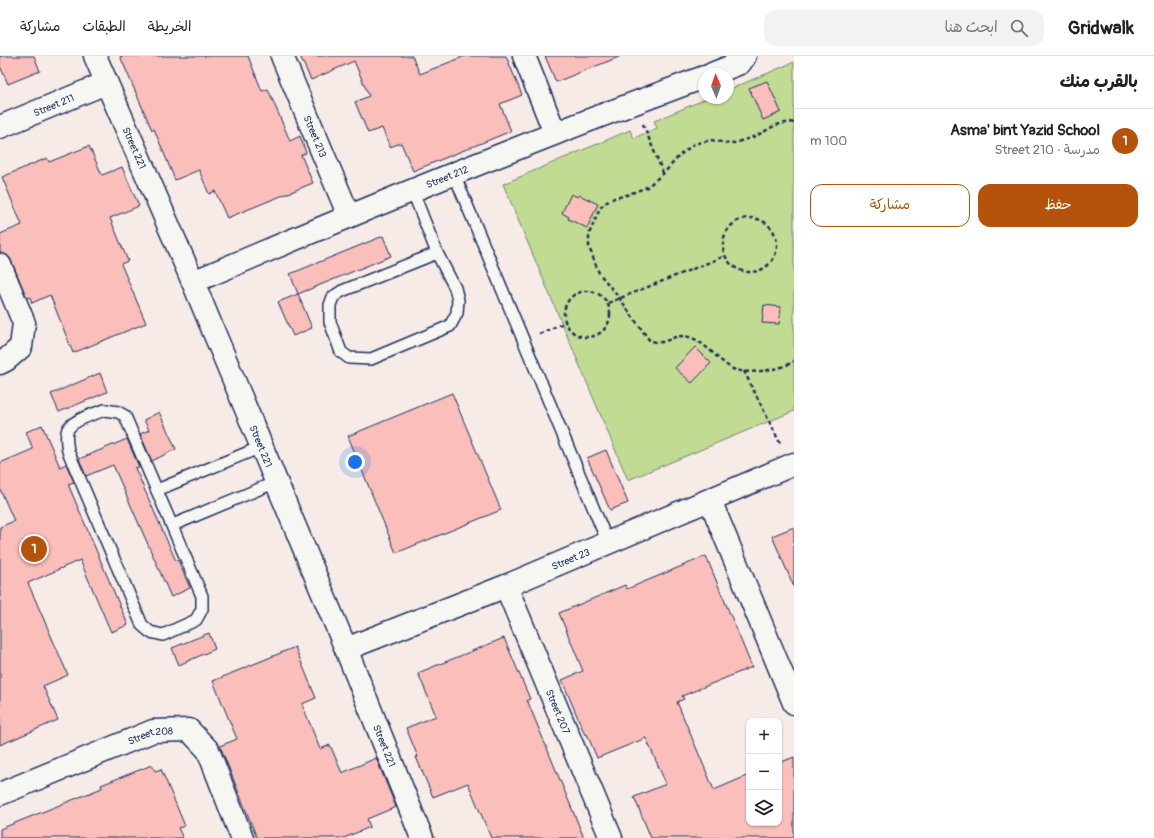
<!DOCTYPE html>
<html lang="ar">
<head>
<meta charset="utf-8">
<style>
  :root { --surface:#fff; --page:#f2f2f2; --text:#202124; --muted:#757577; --line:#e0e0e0; --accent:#b45309 }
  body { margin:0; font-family:Pangolin,"Playpen Sans Arabic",sans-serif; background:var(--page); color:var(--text); direction:rtl }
  .controls { position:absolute; right:12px; bottom:12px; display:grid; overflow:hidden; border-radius:8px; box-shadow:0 1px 3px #0004 }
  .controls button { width:36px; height:36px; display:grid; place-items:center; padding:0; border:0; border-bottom:1px solid var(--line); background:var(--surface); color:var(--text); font:20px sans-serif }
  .compass { position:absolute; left:698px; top:12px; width:36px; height:36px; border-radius:50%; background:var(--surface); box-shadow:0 1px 3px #0004; rotate:358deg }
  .you { position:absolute; left:355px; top:406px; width:14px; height:14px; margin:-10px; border:3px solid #fff; border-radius:50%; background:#1a73e8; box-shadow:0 0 0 6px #1a73e833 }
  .badge { display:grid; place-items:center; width:26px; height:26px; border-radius:50%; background:var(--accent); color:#fff; font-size:13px; font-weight:700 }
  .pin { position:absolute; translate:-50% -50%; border:2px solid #fff; box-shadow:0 1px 4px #0006 }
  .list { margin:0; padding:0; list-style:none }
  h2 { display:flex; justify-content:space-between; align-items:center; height:52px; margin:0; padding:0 16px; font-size:17px }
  h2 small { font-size:13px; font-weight:400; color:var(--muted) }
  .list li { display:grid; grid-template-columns:26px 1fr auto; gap:12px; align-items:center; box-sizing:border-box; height:64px; padding:0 16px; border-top:1px solid var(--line) }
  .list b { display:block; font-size:15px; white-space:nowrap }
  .list p { margin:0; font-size:13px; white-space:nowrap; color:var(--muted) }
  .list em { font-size:13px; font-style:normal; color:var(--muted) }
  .actions { display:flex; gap:8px; padding:12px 16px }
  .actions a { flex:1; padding:9px 0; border:1px solid var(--accent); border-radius:12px; text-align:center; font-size:14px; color:var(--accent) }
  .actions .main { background:var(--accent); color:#fff }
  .icon { flex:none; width:22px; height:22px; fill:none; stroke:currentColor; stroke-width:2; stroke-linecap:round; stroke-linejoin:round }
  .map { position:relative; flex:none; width:794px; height:782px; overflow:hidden; direction:ltr }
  header { display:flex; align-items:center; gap:24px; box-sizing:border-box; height:56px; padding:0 20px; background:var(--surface); border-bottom:1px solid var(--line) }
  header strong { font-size:19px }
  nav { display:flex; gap:22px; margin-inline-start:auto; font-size:14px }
  .search { width:280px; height:36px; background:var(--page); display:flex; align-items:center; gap:10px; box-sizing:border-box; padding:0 14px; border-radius:12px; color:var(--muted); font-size:15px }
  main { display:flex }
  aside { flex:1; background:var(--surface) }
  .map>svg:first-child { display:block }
</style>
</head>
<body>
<header>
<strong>Gridwalk</strong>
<div class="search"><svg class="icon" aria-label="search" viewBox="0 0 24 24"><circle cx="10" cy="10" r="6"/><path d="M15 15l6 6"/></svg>ابحث هنا</div>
<nav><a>الخريطة</a><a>الطبقات</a><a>مشاركة</a></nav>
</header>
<main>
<aside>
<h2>بالقرب منك<small></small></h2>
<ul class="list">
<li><span class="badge">1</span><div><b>Asma' bint Yazid School</b><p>مدرسة · Street 210</p></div><em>100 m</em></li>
</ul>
<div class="actions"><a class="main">حفظ</a><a>مشاركة</a></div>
</aside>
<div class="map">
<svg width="794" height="782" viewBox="0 0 794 782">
  <rect width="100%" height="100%" fill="#f7ebe7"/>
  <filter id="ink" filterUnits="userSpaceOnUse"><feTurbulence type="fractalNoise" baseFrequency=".025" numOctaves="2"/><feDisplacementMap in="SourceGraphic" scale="8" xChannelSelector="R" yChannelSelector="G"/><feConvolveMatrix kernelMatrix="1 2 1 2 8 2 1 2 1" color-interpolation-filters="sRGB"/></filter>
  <g filter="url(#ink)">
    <path fill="#c1db92" stroke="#6e8578" d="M 794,6 L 794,355 L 628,424 L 503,128 L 630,74 L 634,82 L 657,72 L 654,65 L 708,42 L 728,42 L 728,34 Z"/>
    <g fill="#fabebb" stroke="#1b2f5e">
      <path d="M 0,0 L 34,0 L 40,15 L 8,28 L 0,10 Z"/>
      <path d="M 120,0 L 248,0 L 262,35 L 268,33 L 290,85 L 300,80 L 306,97 L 301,99 L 313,127 L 227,162 L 215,135 L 209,138 L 199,114 L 175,124 L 154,73 L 152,74 Z"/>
      <path d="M 300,0 L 412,0 L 420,18 L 465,0 L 506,0 L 522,39 L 500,48 L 511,75 L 413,115 L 401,87 L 390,91 L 382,72 L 368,77 L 355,46 L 369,40 L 354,5 L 311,24 Z"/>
      <path d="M 545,0 L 619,0 L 619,1 L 556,26 Z"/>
      <path d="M 767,25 L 781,56 L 763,64 L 749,32 Z"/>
      <path d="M 89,90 L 102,119 L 122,111 L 139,150 L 110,162 L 128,205 L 121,208 L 146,267 L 73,297 L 50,239 L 32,247 L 30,241 L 27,242 L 11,204 L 7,199 L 0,197 L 0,178 L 22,169 L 2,121 L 47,102 L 49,106 Z"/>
      <path d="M 571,138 L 578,141 L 579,139 L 598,148 L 587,172 L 568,163 L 569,161 L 562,157 Z"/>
      <path d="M 383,180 L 391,200 L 298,238 L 290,218 Z"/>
      <path d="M 298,238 L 312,272 L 293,280 L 278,246 Z"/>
      <path d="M 764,249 L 781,251 L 779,268 L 762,267 Z"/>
      <path d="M 695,291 L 711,307 L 692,327 L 675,312 Z"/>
      <path d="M 100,317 L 107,336 L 59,356 L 51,338 Z"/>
      <path d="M 452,337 L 501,454 L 396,497 L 348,380 Z"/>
      <path d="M 159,356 L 176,393 L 152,405 L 140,378 L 149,374 L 144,364 Z"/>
      <path d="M 42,369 L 60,411 L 66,408 L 74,426 L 68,428 L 128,569 L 111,576 L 80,504 L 28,527 L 68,619 L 43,630 L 58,664 L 0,689 L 0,471 L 14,465 L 0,433 L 0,407 L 33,393 L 26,376 Z"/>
      <path d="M 127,383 L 139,411 L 135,412 L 176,505 L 178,504 L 190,532 L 171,541 L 113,409 L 86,420 L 79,403 Z"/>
      <path d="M 606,394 L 628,447 L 610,454 L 587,402 Z"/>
      <path d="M 794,471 L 794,531 L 772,480 Z"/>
      <path d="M 706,500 L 752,611 L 682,640 L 684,643 L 677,646 L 714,734 L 749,719 L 749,767 L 779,767 L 779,707 L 794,701 L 794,782 L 651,782 L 634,741 L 666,728 L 646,682 L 597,702 L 587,678 L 585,679 L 562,624 L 583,615 L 559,557 L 625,529 L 627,533 Z"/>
      <path d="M 209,577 L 215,593 L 179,609 L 172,592 Z"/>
      <path d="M 504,582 L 530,643 L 527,644 L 584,782 L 491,782 L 468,727 L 433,741 L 416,701 L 418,701 L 406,672 L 436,660 L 418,617 Z"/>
      <path d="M 295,591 L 316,642 L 302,648 L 320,693 L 330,689 L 342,717 L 376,702 L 396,751 L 367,763 L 370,771 L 344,782 L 257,782 L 220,690 L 237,683 L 213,625 Z"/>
      <path d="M 152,709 L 155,715 L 161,713 L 185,770 L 178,772 L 183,782 L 0,782 L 0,773 L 102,732 L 101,729 Z"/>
    </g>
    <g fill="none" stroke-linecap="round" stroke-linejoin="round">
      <defs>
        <g id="lane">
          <path d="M 454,118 L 608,487"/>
          <path d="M 413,136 L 437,197 L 455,232 L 458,244 L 457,257 L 450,270 L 371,303 L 349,302 L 341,296 L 330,266 L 330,249 L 333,241 L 342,235 L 437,197"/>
          <path d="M 105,354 L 118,356 L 125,360 L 202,540 L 202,553 L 196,564 L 163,579 L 150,576 L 142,569 L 68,395 C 67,389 65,379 68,373 C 73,364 96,357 105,354 Z"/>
          <path d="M 157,434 L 261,391"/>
          <path d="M 173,469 L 276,426"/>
        </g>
        <g id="street">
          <path id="s1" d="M 95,0 L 193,226 L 346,593 L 422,782"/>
          <path id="s2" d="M 282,0 L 349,160"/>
          <path d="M 524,0 L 555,77"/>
          <path d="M 712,18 L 740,7 L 745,0"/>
          <path id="s3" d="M 0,71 L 106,27"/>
          <path d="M 0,209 L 24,267 L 21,291 L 6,304 L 0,307"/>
          <path id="s4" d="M 193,226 C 313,175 433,125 554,78 C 604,58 654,40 704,21"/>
          <path d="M 710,444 L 794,647"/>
          <path id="s5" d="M 506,530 L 611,782"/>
          <path id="s6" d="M 346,593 L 506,530 L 794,408"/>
          <path id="s7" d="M 0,738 L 153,675 L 189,674 L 208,694 L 242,782"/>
        </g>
      </defs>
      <use href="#lane" stroke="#1b2f5e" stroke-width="14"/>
      <use href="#street" stroke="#1b2f5e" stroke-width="25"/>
      <g stroke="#1b2f5e" stroke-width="2.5" stroke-dasharray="4 3" stroke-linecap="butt">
        <path d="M 794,67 L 790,66 L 776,69 L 756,80 L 731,88 L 711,84 L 694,88 L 680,99 L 664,117 L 647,131 L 624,140 L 614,142 L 605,147 L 600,152 L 589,178 L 589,191 L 599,217 L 620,243 L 650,285 C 654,285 659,287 662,286 C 674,283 675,278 689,281 C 705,286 717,303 731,312 C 744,320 782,314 794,305"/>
        <path d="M 643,68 L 663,117"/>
        <circle cx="750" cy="189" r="27"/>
        <circle cx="587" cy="258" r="23"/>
        <path d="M 608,247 L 725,200"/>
        <path d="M 539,278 L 566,266"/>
        <path d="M 744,315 L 781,389"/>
      </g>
      <use href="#lane" stroke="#f6f6f2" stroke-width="11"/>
      <use href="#street" stroke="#f6f6f2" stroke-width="22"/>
    </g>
  </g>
  <g text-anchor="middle" stroke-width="3" stroke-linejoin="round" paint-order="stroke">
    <g font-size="10" fill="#1b2f5e" stroke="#f6f6f2">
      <text dy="4" stroke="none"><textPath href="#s3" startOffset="58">Street 211</textPath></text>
      <text dy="4" stroke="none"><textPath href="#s2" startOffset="87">Street 213</textPath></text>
      <text dy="4" stroke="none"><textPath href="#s1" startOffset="100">Street 221</textPath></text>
      <text dy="4" stroke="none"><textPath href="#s4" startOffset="275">Street 212</textPath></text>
      <text dy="4" stroke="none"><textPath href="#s1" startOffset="424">Street 221</textPath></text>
      <text dy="4" stroke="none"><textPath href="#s6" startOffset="242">Street 23</textPath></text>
      <text dy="4" stroke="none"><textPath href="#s5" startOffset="136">Street 207</textPath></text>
      <text dy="4" stroke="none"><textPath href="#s7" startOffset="162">Street 208</textPath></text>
      <text dy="4" stroke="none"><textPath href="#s1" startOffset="748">Street 221</textPath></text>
    </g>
  </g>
</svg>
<div class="controls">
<button>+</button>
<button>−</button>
<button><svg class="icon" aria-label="layers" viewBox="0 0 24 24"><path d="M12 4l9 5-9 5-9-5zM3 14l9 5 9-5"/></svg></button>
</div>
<svg class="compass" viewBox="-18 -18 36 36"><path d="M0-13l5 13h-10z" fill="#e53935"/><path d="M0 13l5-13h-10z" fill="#757577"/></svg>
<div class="you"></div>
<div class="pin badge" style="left:34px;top:493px">1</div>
</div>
</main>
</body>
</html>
